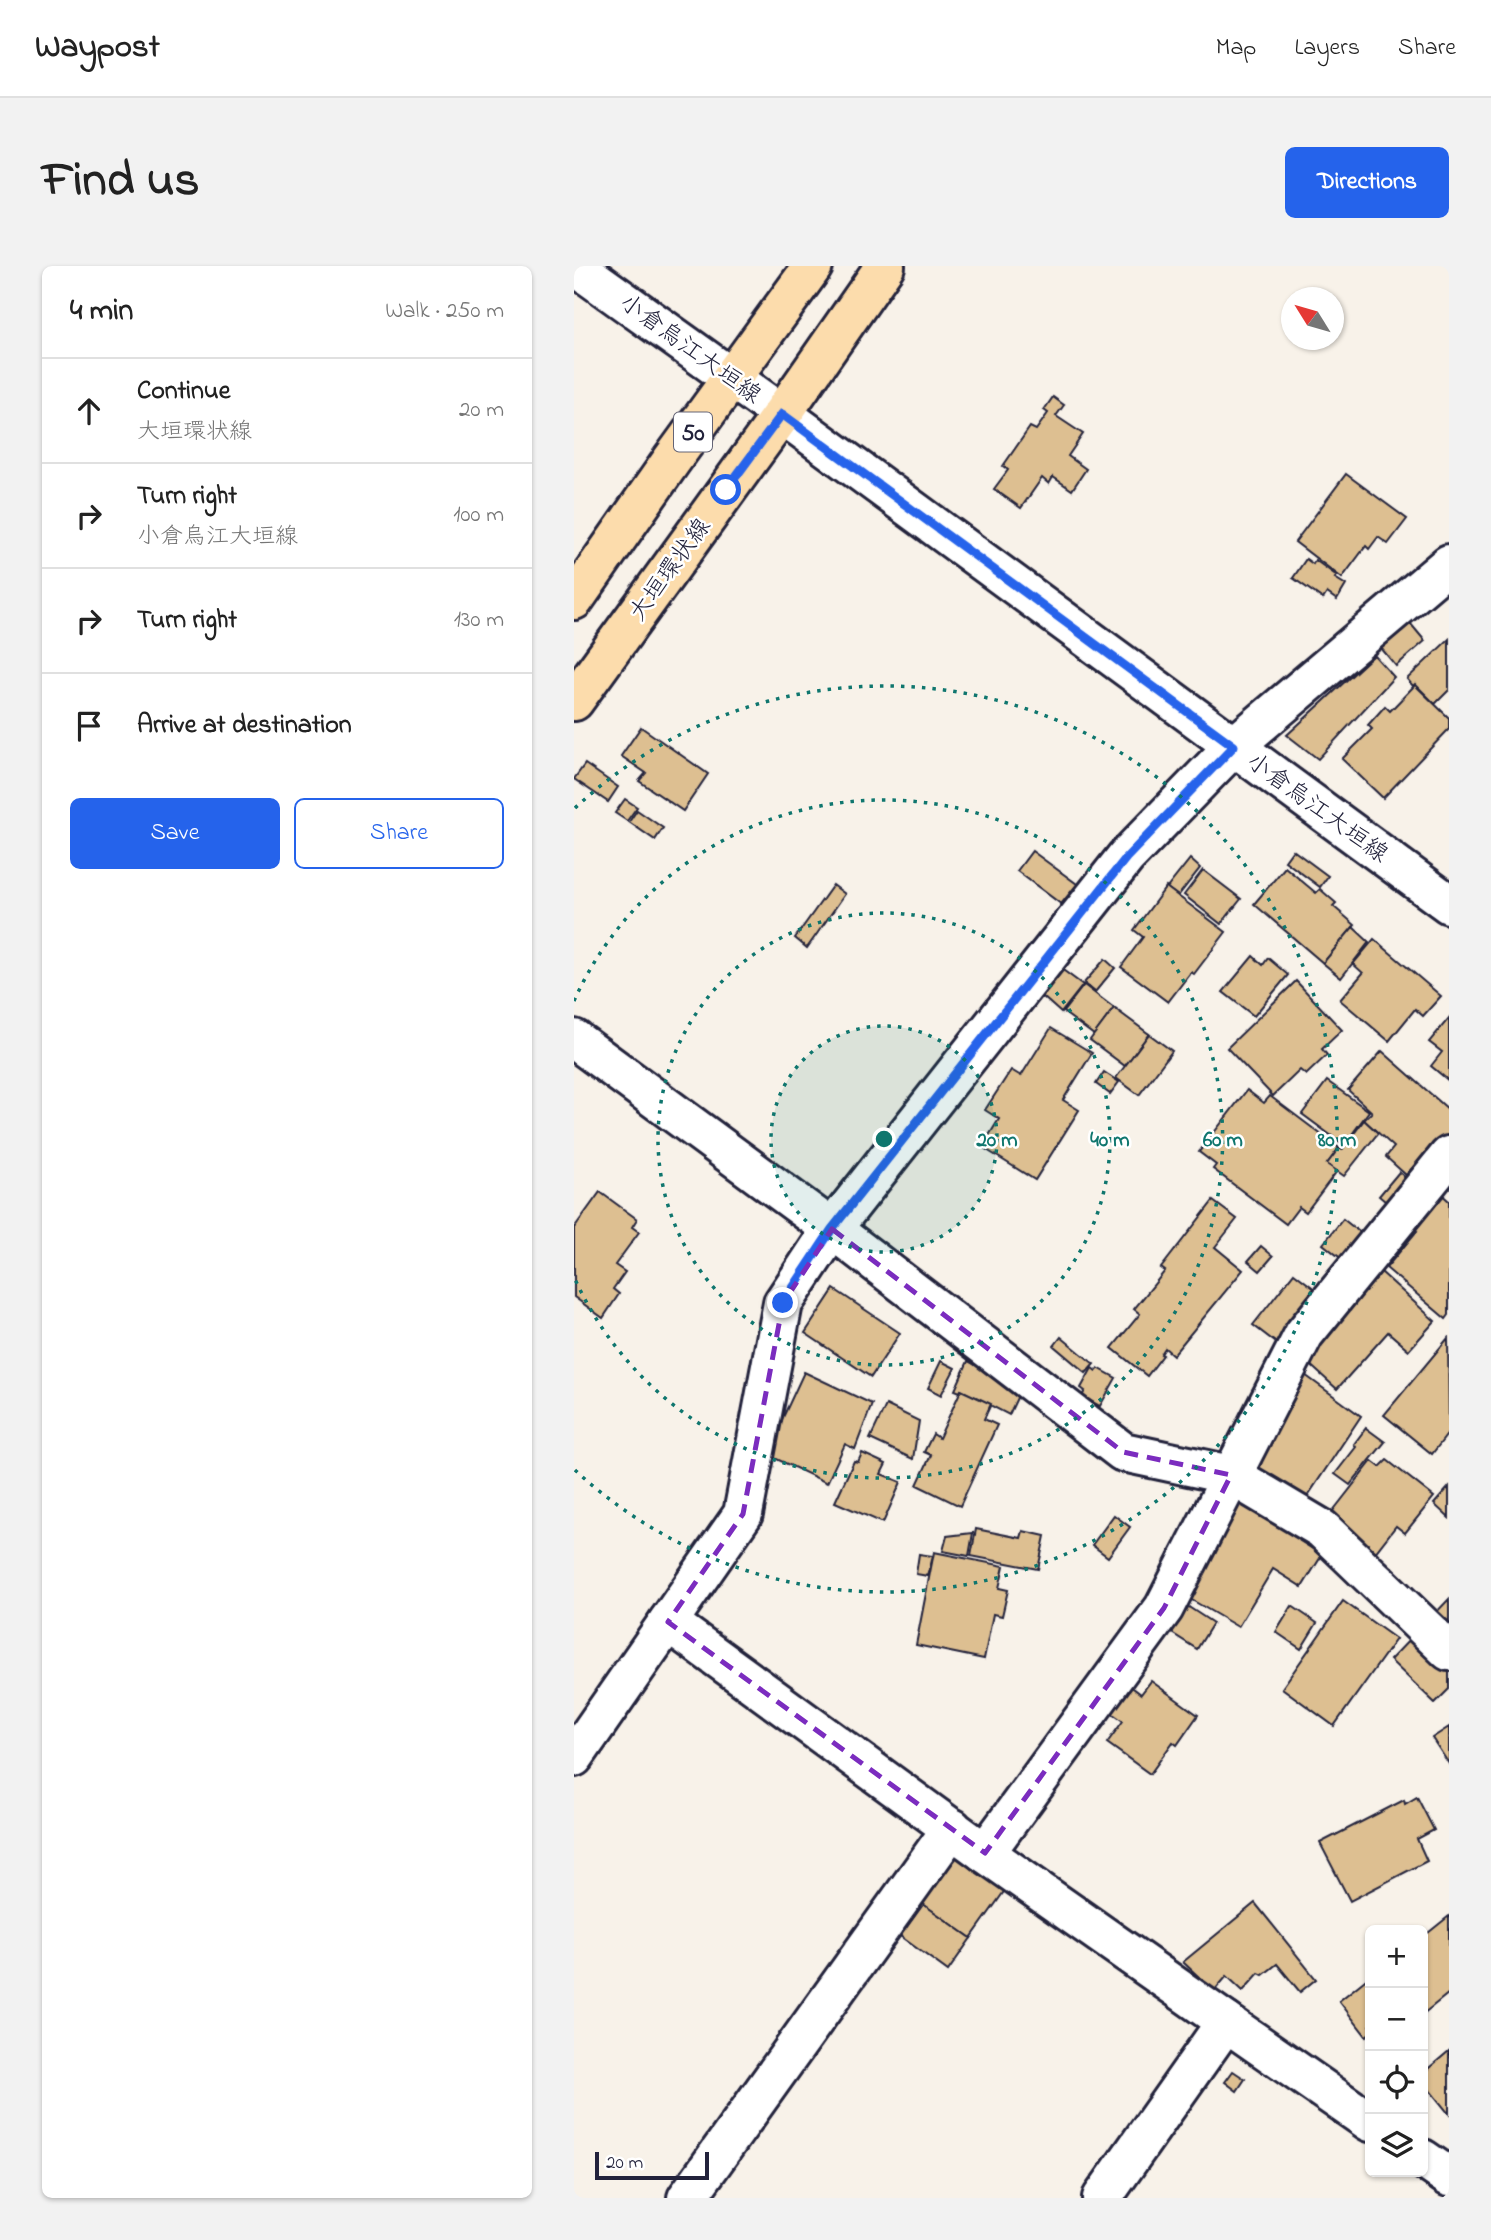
<!DOCTYPE html>
<html lang="en">
<head>
<meta charset="utf-8">
<style>
  :root { --surface:#fff; --page:#f2f2f2; --text:#222; --muted:#767676; --line:#e0e0e0; --accent:#2563eb }
  body { margin:0; font-family:"Indie Flower","Klee One",sans-serif; background:var(--page); color:var(--text) }
  .controls { position:absolute; right:21px; bottom:21px; display:grid; overflow:hidden; border-radius:10px; box-shadow:0 2px 5px #0004 }
  .controls button { width:63px; height:63px; display:grid; place-items:center; padding:0; border:0; border-bottom:2px solid var(--line); background:var(--surface); color:var(--text); font:35px sans-serif }
  .compass { position:absolute; left:707px; top:21px; width:63px; height:63px; border-radius:50%; background:var(--surface); box-shadow:0 2px 5px #0004; rotate:307deg }
  .scale { position:absolute; left:21px; bottom:18px; width:114px; box-sizing:border-box; padding-left:7px; border:4px solid #22223b; border-top:0; font-size:19px; line-height:24px; white-space:nowrap; color:#22223b; -webkit-text-stroke:5px #fff; paint-order:stroke }
  .stop { position:absolute; width:21px; height:21px; margin:-16px; border:5px solid #2563eb; border-radius:50%; background:#fff }
  .stop.end { background:#2563eb; border-color:#fff; box-shadow:0 2px 7px #0008 }
  .list { margin:0; padding:0; list-style:none }
  h2 { display:flex; justify-content:space-between; align-items:center; height:91px; margin:0; padding:0 28px; font-size:30px }
  h2 small { font-size:23px; font-weight:400; color:var(--muted) }
  .list li { display:grid; grid-template-columns:46px 1fr auto; gap:21px; align-items:center; box-sizing:border-box; height:105px; padding:0 28px; border-top:2px solid var(--line) }
  .list b { display:block; font-size:26px; white-space:nowrap }
  .list p { margin:0; font-size:23px; white-space:nowrap; color:var(--muted) }
  .list em { font-size:23px; font-style:normal; color:var(--muted) }
  .actions { display:flex; gap:14px; padding:21px 28px }
  .actions a { flex:1; padding:16px 0; border:2px solid var(--accent); border-radius:10px; text-align:center; font-size:24px; color:var(--accent) }
  .actions .main { background:var(--accent); color:#fff }
  .icon { flex:none; width:38px; height:38px; fill:none; stroke:currentColor; stroke-width:2; stroke-linecap:round; stroke-linejoin:round }
  .map { position:relative; flex:none; width:875px; height:1932px; overflow:hidden; border-radius:10px }
  header { display:flex; align-items:center; gap:42px; box-sizing:border-box; height:98px; padding:0 35px; background:var(--surface); border-bottom:2px solid var(--line) }
  header strong { font-size:33px }
  nav { display:flex; gap:38px; margin-inline-start:auto; font-size:24px }
  .intro { display:flex; align-items:center; justify-content:space-between; box-sizing:border-box; height:168px; padding:0 42px }
  h1 { margin:0; font-size:49px }
  .button { padding:18px 32px; border-radius:10px; background:var(--accent); color:#fff; font-size:24px; font-weight:700 }
  main { display:flex; gap:42px; padding:0 42px }
  aside { flex:1; background:var(--surface); border-radius:10px; box-shadow:0 2px 5px #0004 }
  .map>svg:first-child { display:block }
</style>
</head>
<body>
<header>
<strong>Waypost</strong>
<nav><a>Map</a><a>Layers</a><a>Share</a></nav>
</header>
<div class="intro"><h1>Find us</h1><a class="button">Directions</a></div>
<main>
<aside>
<h2>4 min<small>Walk · 250 m</small></h2>
<ul class="list">
<li><svg class="icon" aria-label="ahead" viewBox="0 0 24 24"><path d="M12 20V5M6 11l6-6 6 6"/></svg><div><b>Continue</b><p>大垣環状線</p></div><em>20 m</em></li>
<li><svg class="icon" aria-label="right" viewBox="0 0 24 24"><path d="M7 20v-9h11M14 6l5 5-5 5"/></svg><div><b>Turn right</b><p>小倉烏江大垣線</p></div><em>100 m</em></li>
<li><svg class="icon" aria-label="right" viewBox="0 0 24 24"><path d="M7 20v-9h11M14 6l5 5-5 5"/></svg><div><b>Turn right</b></div><em>130 m</em></li>
<li><svg class="icon" aria-label="arrive" viewBox="0 0 24 24"><path d="M6 21V4h12l-3 4 3 4H6"/></svg><div><b>Arrive at destination</b></div></li>
</ul>
<div class="actions"><a class="main">Save</a><a>Share</a></div>
</aside>
<div class="map">
<svg width="875" height="1932" viewBox="0 0 875 1932">
  <rect width="100%" height="100%" fill="#f8f2e9"/>
  <filter id="ink" filterUnits="userSpaceOnUse"><feTurbulence type="fractalNoise" baseFrequency=".0143" numOctaves="2"/><feDisplacementMap in="SourceGraphic" scale="14" xChannelSelector="R" yChannelSelector="G"/><feConvolveMatrix kernelMatrix="1 2 1 2 8 2 1 2 1" color-interpolation-filters="sRGB"/></filter>
  <g filter="url(#ink)">
    <g fill="#ddbf91" stroke="#22223b" stroke-width="2">
      <path d="M 479,131 L 490,139 L 482,150 L 509,168 L 494,190 L 512,203 L 498,224 L 479,211 L 475,218 L 468,212 L 447,242 L 420,223 L 434,204 L 429,200 L 456,161 L 462,164 L 474,147 L 470,144 Z"/>
      <path d="M 772,208 L 833,253 L 814,278 L 804,271 L 795,283 L 792,280 L 768,312 L 721,276 Z"/>
      <path d="M 732,293 L 739,298 L 741,294 L 763,310 L 761,312 L 772,319 L 763,334 L 753,327 L 749,333 L 719,312 Z"/>
      <path d="M 836,357 L 851,375 L 822,400 L 807,382 Z"/>
      <path d="M 875,373 L 875,424 L 861,438 L 841,418 L 839,420 L 833,413 Z"/>
      <path d="M 800,389 L 820,411 L 744,493 L 713,469 Z"/>
      <path d="M 841,419 L 875,452 L 875,463 L 809,532 L 768,493 L 798,463 L 794,459 L 811,440 L 816,445 Z"/>
      <path d="M 67,461 L 134,508 L 109,545 L 65,515 L 72,507 L 47,490 Z"/>
      <path d="M 11,498 L 44,521 L 34,536 L 0,513 Z"/>
      <path d="M 51,533 L 63,541 L 53,555 L 41,547 Z"/>
      <path d="M 63,544 L 89,562 L 81,574 L 55,556 Z"/>
      <path d="M 719,584 L 754,610 L 746,621 L 711,595 Z"/>
      <path d="M 458,585 L 503,618 L 487,638 L 443,605 Z"/>
      <path d="M 616,593 L 626,602 L 604,630 L 593,622 Z"/>
      <path d="M 711,601 L 742,627 L 746,623 L 762,637 L 759,640 L 781,659 L 749,697 L 680,638 Z"/>
      <path d="M 629,604 L 667,633 L 647,658 L 610,629 Z"/>
      <path d="M 259,619 L 271,628 L 233,682 L 221,672 Z"/>
      <path d="M 592,621 L 652,666 L 620,708 L 617,706 L 594,736 L 547,701 L 569,671 L 560,664 Z"/>
      <path d="M 779,661 L 795,676 L 767,712 L 749,697 Z"/>
      <path d="M 800,673 L 867,730 L 849,750 L 841,743 L 815,775 L 766,734 L 789,707 L 779,698 Z"/>
      <path d="M 679,690 L 689,699 L 694,692 L 714,709 L 680,750 L 649,726 Z"/>
      <path d="M 531,693 L 541,702 L 521,726 L 510,717 Z"/>
      <path d="M 478,696 L 509,719 L 487,747 L 459,722 Z"/>
      <path d="M 722,715 L 768,764 L 748,783 L 753,789 L 732,809 L 726,804 L 699,830 L 653,782 Z"/>
      <path d="M 510,719 L 540,742 L 520,769 L 489,746 Z"/>
      <path d="M 540,742 L 575,768 L 551,800 L 516,774 Z"/>
      <path d="M 875,752 L 875,815 L 857,800 L 868,786 L 855,776 Z"/>
      <path d="M 477,762 L 518,787 L 489,834 L 505,844 L 461,914 L 408,881 L 425,853 L 411,844 L 437,804 L 447,810 Z"/>
      <path d="M 575,768 L 598,785 L 565,829 L 542,812 Z"/>
      <path d="M 808,785 L 875,844 L 875,874 L 848,905 L 841,899 L 832,909 L 812,891 L 820,881 L 790,854 L 798,846 L 774,824 Z"/>
      <path d="M 530,806 L 545,816 L 536,828 L 522,818 Z"/>
      <path d="M 753,815 L 795,845 L 770,879 L 728,848 Z"/>
      <path d="M 673,824 L 690,837 L 696,830 L 765,882 L 753,898 L 763,905 L 732,946 L 725,941 L 712,958 L 639,903 L 642,899 L 625,886 Z"/>
      <path d="M 790,854 L 804,867 L 770,910 L 753,898 L 765,882 L 768,884 Z"/>
      <path d="M 825,906 L 838,917 L 818,941 L 805,930 Z"/>
      <path d="M 864,925 L 875,935 L 875,1049 L 872,1053 L 812,1002 L 843,965 L 835,959 Z"/>
      <path d="M 26,926 L 63,953 L 58,961 L 65,966 L 41,999 L 51,1006 L 39,1023 L 45,1028 L 29,1052 L 0,1031 L 0,962 Z"/>
      <path d="M 639,935 L 663,953 L 641,981 L 669,1004 L 599,1089 L 591,1082 L 587,1088 L 589,1089 L 573,1110 L 538,1082 L 566,1048 L 560,1043 L 591,1005 L 587,1002 Z"/>
      <path d="M 769,953 L 794,973 L 774,998 L 749,978 Z"/>
      <path d="M 687,980 L 699,990 L 686,1005 L 674,995 Z"/>
      <path d="M 806,1005 L 861,1055 L 835,1084 L 814,1066 L 763,1123 L 733,1096 L 745,1083 L 741,1079 Z"/>
      <path d="M 720,1007 L 746,1027 L 705,1079 L 679,1059 Z"/>
      <path d="M 260,1023 L 326,1067 L 297,1111 L 231,1067 Z"/>
      <path d="M 487,1071 L 520,1098 L 512,1107 L 480,1080 Z"/>
      <path d="M 874,1072 L 875,1166 L 858,1188 L 810,1149 Z"/>
      <path d="M 367,1095 L 381,1102 L 367,1129 L 354,1122 Z"/>
      <path d="M 394,1095 L 448,1121 L 435,1149 L 387,1124 L 386,1126 L 381,1124 Z"/>
      <path d="M 518,1102 L 522,1105 L 524,1102 L 542,1112 L 526,1140 L 508,1130 L 511,1125 L 507,1122 Z"/>
      <path d="M 230,1106 L 298,1138 L 281,1183 L 271,1178 L 253,1217 L 192,1188 Z"/>
      <path d="M 731,1109 L 787,1150 L 731,1234 L 685,1204 L 704,1147 Z"/>
      <path d="M 387,1124 L 417,1138 L 410,1153 L 423,1159 L 386,1240 L 343,1219 L 357,1189 L 350,1186 L 359,1168 L 365,1172 Z"/>
      <path d="M 312,1139 L 345,1155 L 339,1193 L 296,1173 Z"/>
      <path d="M 792,1162 L 811,1176 L 776,1219 L 761,1208 L 782,1181 L 780,1178 Z"/>
      <path d="M 288,1187 L 312,1198 L 307,1208 L 327,1216 L 309,1257 L 261,1236 L 280,1195 L 284,1196 Z"/>
      <path d="M 813,1194 L 860,1231 L 831,1267 L 822,1260 L 797,1292 L 751,1255 L 798,1195 L 806,1201 Z"/>
      <path d="M 875,1221 L 875,1252 L 860,1238 Z"/>
      <path d="M 667,1235 L 729,1271 L 726,1275 L 748,1289 L 728,1321 L 699,1303 L 664,1361 L 611,1330 Z"/>
      <path d="M 540,1249 L 556,1261 L 534,1291 L 518,1279 Z"/>
      <path d="M 402,1263 L 447,1272 L 449,1265 L 471,1270 L 464,1303 L 397,1290 Z"/>
      <path d="M 399,1267 L 395,1290 L 369,1285 L 373,1270 Z"/>
      <path d="M 360,1286 L 430,1300 L 425,1322 L 434,1324 L 428,1350 L 419,1348 L 410,1393 L 342,1379 Z"/>
      <path d="M 345,1288 L 359,1290 L 354,1310 L 342,1308 Z"/>
      <path d="M 875,1333 L 875,1372 L 856,1353 Z"/>
      <path d="M 769,1335 L 822,1373 L 760,1460 L 708,1422 Z"/>
      <path d="M 610,1338 L 639,1357 L 623,1383 L 593,1364 Z"/>
      <path d="M 718,1340 L 743,1357 L 727,1383 L 702,1366 Z"/>
      <path d="M 841,1368 L 875,1400 L 875,1423 L 861,1437 L 816,1394 Z"/>
      <path d="M 577,1415 L 624,1449 L 603,1479 L 599,1476 L 576,1508 L 533,1477 L 549,1455 L 536,1446 L 555,1419 L 567,1428 Z"/>
      <path d="M 875,1461 L 875,1498 L 858,1472 Z"/>
      <path d="M 843,1531 L 860,1564 L 843,1573 L 853,1595 L 776,1635 L 746,1577 L 830,1534 L 831,1538 Z"/>
      <path d="M 384,1583 L 434,1620 L 397,1672 L 346,1636 Z"/>
      <path d="M 681,1637 L 742,1713 L 726,1726 L 703,1698 L 689,1709 L 685,1707 L 669,1725 L 653,1710 L 640,1725 L 609,1696 Z"/>
      <path d="M 349,1638 L 397,1672 L 374,1705 L 326,1670 Z"/>
      <path d="M 875,1650 L 875,1727 L 849,1748 L 849,1671 Z"/>
      <path d="M 796,1710 L 796,1767 L 792,1770 L 765,1735 Z"/>
      <path d="M 875,1785 L 875,1848 L 849,1816 L 849,1807 Z"/>
      <path d="M 659,1805 L 671,1813 L 663,1825 L 651,1816 Z"/>
    </g>
    <g fill="none" stroke-linecap="round" stroke-linejoin="round">
      <defs>
        <g id="minor">
          <path d="M 0,773 L 258,963 L 549,1186 L 657,1209 L 748,1263 L 875,1385"/>
          <path d="M 94,1356 L 411,1587 L 652,1756 L 528,1932"/>
          <path d="M 0,1491 L 169,1248 L 209,1037 L 258,963 L 552,591 L 660,480 L 875,298"/>
          <path d="M 411,1587 L 590,1342 L 730,1068 L 875,890"/>
          <path d="M 652,1756 L 796,1856"/>
          <path d="M 849,1893 L 875,1911"/>
          <path d="M 113,1932 L 378,1562"/>
        </g>
        <path id="secondary" d="M 1,0 L 208,148 L 875,638"/>
        <g id="primary">
          <path d="M 0,334 L 98,194 L 239,0"/>
          <path d="M 0,435 L 208,148 L 311,0"/>
        </g>
      </defs>
      <use href="#minor" stroke="#22223b" stroke-width="44"/>
      <use href="#secondary" stroke="#22223b" stroke-width="44"/>
      <use href="#primary" stroke="#22223b" stroke-width="44"/>
      <use href="#minor" stroke="#fff" stroke-width="38"/>
      <use href="#secondary" stroke="#fff" stroke-width="38"/>
      <use href="#primary" stroke="#fcdcac" stroke-width="38"/>
    </g>
  </g>
  <g fill="none" stroke-linecap="round" stroke-linejoin="round" filter="url(#ink)">
    <path stroke="#2563eb" stroke-width="9" d="M 152,224 L 208,148 L 660,480 L 552,592 L 258,963 L 209,1037"/>
  </g>
  <path fill="none" stroke="#7b2cbf" stroke-width="5" stroke-dasharray="14 9" stroke-linejoin="round" d="M 258,963 L 549,1186 L 657,1209 L 590,1342 L 411,1587 L 94,1356 L 169,1248 L 209,1037 Z"/>
  <circle cx="310" cy="873" r="113" fill="#0f766e" fill-opacity=".12"/>
  <g fill="none" stroke="#0f766e" stroke-width="3.5" stroke-dasharray="3.5 7">
    <circle cx="310" cy="873" r="113"/>
    <circle cx="310" cy="873" r="226"/>
    <path d="M0 735A339 339 0 1 1 0 1011"/>
    <path d="M1 542A453 453 0 1 1 1 1204"/>
  </g>
  <g text-anchor="middle" stroke-width="5" stroke-linejoin="round" paint-order="stroke">
    <rect fill="#fff" stroke="#646476" stroke-width="2" x="100" y="146.5" width="38" height="39" rx="5"/>
    <g font-size="23" font-weight="bold" fill="#22223b">
      <text x="119" y="174">50</text>
    </g>
    <g font-size="24" fill="#22223b" stroke="#fff">
      <text transform="translate(117 82) rotate(36)" y="8">小倉烏江大垣線</text>
      <text transform="translate(95 303) rotate(-54)" y="8">大垣環状線</text>
      <text transform="translate(744 541) rotate(36)" y="8">小倉烏江大垣線</text>
    </g>
  </g>
  <circle cx="310" cy="873" r="10" fill="#0f766e" stroke="#fff" stroke-width="3.5"/>
  <g font-size="21" text-anchor="middle" font-weight="bold" fill="#0f766e" stroke="#fff" stroke-width="5" stroke-linejoin="round" paint-order="stroke">
    <text x="423" y="880">20 m</text>
    <text x="536" y="880">40 m</text>
    <text x="649" y="880">60 m</text>
    <text x="763" y="880">80 m</text>
  </g>
</svg>
<div class="controls">
<button>+</button>
<button>−</button>
<button><svg class="icon" aria-label="locate" viewBox="0 0 24 24"><circle cx="12" cy="12" r="6"/><path d="M12 2v4M12 18v4M2 12h4M18 12h4"/></svg></button>
<button><svg class="icon" aria-label="layers" viewBox="0 0 24 24"><path d="M12 4l9 5-9 5-9-5zM3 14l9 5 9-5"/></svg></button>
</div>
<svg class="compass" viewBox="-18 -18 36 36"><path d="M0-13l5 13h-10z" fill="#e53935"/><path d="M0 13l5-13h-10z" fill="#767676"/></svg>
<div class="scale">20 m</div>
<div class="stop" style="left:152px;top:224px"></div>
<div class="stop end" style="left:209px;top:1037px"></div>
</div>
</main>
</body>
</html>
